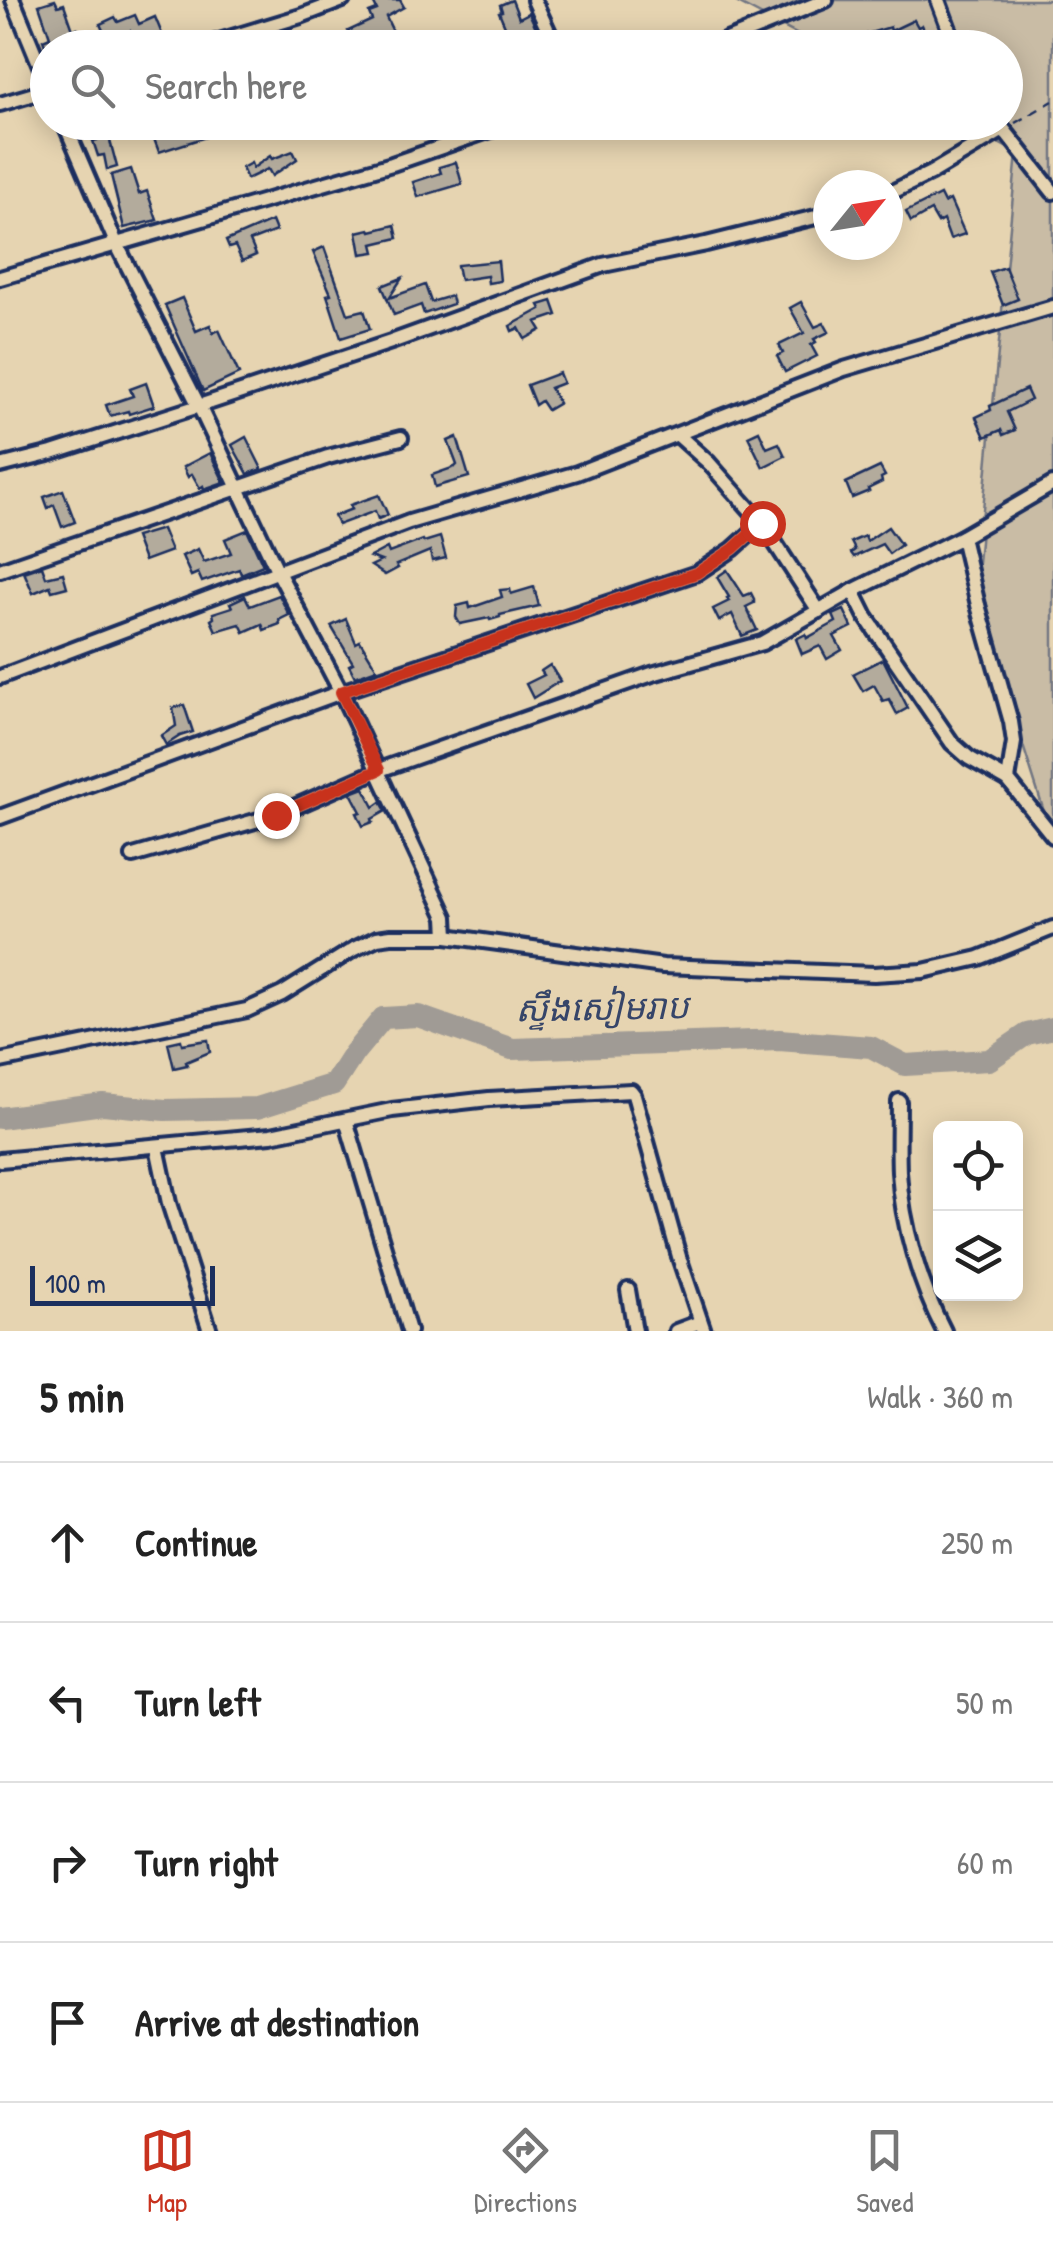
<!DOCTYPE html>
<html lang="en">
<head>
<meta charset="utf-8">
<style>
  :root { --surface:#fff; --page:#f6f6f6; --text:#222; --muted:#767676; --line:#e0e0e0; --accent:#c8321e }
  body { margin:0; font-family:"Patrick Hand","Noto Sans Khmer",sans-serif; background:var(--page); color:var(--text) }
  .controls { position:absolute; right:30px; bottom:30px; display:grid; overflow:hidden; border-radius:15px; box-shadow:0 5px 25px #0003 }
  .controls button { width:90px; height:90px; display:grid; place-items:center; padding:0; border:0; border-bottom:2px solid var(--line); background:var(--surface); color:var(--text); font:50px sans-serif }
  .compass { position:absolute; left:813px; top:170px; width:90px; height:90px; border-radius:50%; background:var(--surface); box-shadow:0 5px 25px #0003; rotate:60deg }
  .scale { position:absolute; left:30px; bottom:25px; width:185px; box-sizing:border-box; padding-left:10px; border:5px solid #1b2f5e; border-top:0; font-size:28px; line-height:35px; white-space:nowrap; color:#1b2f5e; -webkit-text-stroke:8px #e6d4b1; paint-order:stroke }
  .stop { position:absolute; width:30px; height:30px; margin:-22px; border:8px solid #c8321e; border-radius:50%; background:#fff }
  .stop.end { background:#c8321e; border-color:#fff; box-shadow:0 2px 10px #0008 }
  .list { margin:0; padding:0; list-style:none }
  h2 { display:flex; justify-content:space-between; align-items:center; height:130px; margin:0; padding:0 40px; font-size:42px }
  h2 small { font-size:32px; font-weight:400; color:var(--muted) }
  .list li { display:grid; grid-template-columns:65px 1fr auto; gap:30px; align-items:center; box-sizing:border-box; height:160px; padding:0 40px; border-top:2px solid var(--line) }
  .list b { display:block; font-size:38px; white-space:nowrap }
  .list em { font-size:32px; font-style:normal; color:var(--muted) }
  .icon { flex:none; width:55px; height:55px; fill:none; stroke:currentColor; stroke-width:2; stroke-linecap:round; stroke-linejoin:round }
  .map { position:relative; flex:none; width:1053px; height:1331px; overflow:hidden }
  .search { position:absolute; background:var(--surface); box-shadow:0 5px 25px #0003; left:30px; right:30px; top:30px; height:110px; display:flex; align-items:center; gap:25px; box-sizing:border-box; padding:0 35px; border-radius:55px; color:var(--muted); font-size:38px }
  .sheet { height:770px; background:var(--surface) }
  nav { display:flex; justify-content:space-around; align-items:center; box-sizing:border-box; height:140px; border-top:2px solid var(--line); background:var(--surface); font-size:28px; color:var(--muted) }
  nav a { display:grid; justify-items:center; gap:5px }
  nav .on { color:var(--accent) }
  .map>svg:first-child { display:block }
</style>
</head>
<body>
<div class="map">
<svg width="1053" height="1331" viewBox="0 0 1053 1331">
  <rect width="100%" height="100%" fill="#e6d4b1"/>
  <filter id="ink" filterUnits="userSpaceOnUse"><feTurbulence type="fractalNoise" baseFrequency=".01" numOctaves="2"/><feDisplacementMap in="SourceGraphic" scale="20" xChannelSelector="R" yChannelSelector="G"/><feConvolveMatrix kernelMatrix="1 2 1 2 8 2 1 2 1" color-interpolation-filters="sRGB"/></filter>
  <g filter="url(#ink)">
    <path fill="#c9bca5" stroke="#727682" stroke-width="2.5" d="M 732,0 L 1053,0 L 1053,840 L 975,594 L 1017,153 L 961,123 L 1006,122 L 1006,48 L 821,47 Z"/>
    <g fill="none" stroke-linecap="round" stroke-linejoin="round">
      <path stroke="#a09b95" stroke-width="22" d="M 0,1118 L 103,1104 L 165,1110 L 257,1108 L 334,1084 L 354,1053 L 383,1018 L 418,1016 L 512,1049 L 779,1040 L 871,1047 L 905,1065 L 989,1060 L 1027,1034 L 1053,1028"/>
    </g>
    <g fill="#b3ab9c" stroke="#1b2f5e" stroke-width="2.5">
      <path d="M 55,0 L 58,6 L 64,4 L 73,30 L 77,28 L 80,38 L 72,41 L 74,48 L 46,49 L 43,40 L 50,37 L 39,5 Z"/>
      <path d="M 372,0 L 400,0 L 404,7 L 386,17 L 396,38 L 383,45 L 379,35 L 355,46 L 348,31 L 372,20 L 369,13 L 377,10 Z"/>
      <path d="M 512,0 L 519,18 L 529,13 L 539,34 L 513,45 L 499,12 L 502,11 L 500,5 Z"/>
      <path d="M 135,15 L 139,24 L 155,17 L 162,34 L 134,43 L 130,31 L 108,41 L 100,24 L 115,17 L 118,22 Z"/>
      <path d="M 914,20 L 918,27 L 922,25 L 927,36 L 914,42 L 910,36 L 881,45 L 882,48 L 867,48 L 863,35 L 890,27 L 891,31 Z"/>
      <path d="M 92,122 L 103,122 L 107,137 L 109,137 L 117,167 L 107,170 L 104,155 L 98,156 L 93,141 L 97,140 Z"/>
      <path d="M 202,125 L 206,137 L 159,152 L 151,131 L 163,127 L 166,136 Z"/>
      <path d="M 293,151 L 297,159 L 272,176 L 268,169 L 247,179 L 242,168 L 251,163 L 253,168 L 270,156 L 272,159 Z"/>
      <path d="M 456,162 L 462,184 L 418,197 L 413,182 L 441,173 L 439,167 Z"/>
      <path d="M 131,169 L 139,194 L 147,191 L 157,220 L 124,228 L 111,175 Z"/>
      <path d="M 940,195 L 944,203 L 950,200 L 965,234 L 950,239 L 943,220 L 938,223 L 931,211 L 911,222 L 906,212 Z"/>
      <path d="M 272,221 L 276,231 L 250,241 L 256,255 L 242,261 L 235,246 L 229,248 L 226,241 Z"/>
      <path d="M 395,225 L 398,238 L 373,244 L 375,252 L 361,254 L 357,232 L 370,229 L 371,231 Z"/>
      <path d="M 324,247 L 348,314 L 364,310 L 370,329 L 341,338 L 327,295 L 331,294 L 313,252 Z"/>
      <path d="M 498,261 L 500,281 L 488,283 L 487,276 L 460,280 L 457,265 Z"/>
      <path d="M 1005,267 L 1018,299 L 1003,305 L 990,272 Z"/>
      <path d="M 402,278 L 389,298 L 425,285 L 431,302 L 451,296 L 453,304 L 424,314 L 421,305 L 394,315 L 382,286 Z"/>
      <path d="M 182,298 L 196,331 L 210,325 L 213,333 L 219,330 L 239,374 L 203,391 L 165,305 Z"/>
      <path d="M 552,301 L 557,315 L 536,322 L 541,330 L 525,339 L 519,328 L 512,331 L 510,326 L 541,309 L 539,305 Z"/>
      <path d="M 801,302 L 815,327 L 824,323 L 829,332 L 814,339 L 816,342 L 811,345 L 817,356 L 785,372 L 777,356 L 783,353 L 779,345 L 804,333 L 790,308 Z"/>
      <path d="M 559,373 L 563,383 L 550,388 L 559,403 L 547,410 L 541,401 L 535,405 L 527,385 Z"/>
      <path d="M 146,383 L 154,406 L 129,414 L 128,411 L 110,416 L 106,405 L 133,396 L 130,389 Z"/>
      <path d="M 1026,389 L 1031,400 L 1007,412 L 1015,430 L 1003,435 L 1001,430 L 985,437 L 976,417 L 991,410 L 990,406 Z"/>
      <path d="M 759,431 L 767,448 L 779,443 L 785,456 L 763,467 L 748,436 Z"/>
      <path d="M 246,437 L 262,469 L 248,474 L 232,445 Z"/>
      <path d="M 457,437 L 469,477 L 435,487 L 432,475 L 455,467 L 457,465 L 448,441 Z"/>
      <path d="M 210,453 L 224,482 L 204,489 L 203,486 L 200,488 L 192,474 L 188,477 L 183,467 Z"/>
      <path d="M 880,467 L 885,476 L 881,478 L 882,482 L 868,489 L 869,491 L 852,498 L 846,483 Z"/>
      <path d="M 63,490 L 75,522 L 62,527 L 54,505 L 48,508 L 44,497 Z"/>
      <path d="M 379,495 L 388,515 L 378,519 L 375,511 L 338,525 L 334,516 L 352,509 L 350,505 Z"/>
      <path d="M 888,527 L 901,545 L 889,554 L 882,544 L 854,557 L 851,553 L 855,550 L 851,542 L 865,536 L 867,541 Z"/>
      <path d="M 162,529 L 171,551 L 144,561 L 135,537 Z"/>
      <path d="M 247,530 L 263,565 L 241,574 L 239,569 L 202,582 L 198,573 L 191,576 L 182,556 L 198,549 L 204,562 L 231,553 L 225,539 Z"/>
      <path d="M 440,537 L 446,558 L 432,561 L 430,551 L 396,565 L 398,568 L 385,575 L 371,566 L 381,561 L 370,557 L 387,548 L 389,553 L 423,540 L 424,542 Z"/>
      <path d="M 42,566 L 46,577 L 63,573 L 67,587 L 52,591 L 50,586 L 33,593 L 24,572 Z"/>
      <path d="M 727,570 L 744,596 L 751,593 L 754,599 L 754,603 L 746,607 L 757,630 L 742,636 L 732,614 L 719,621 L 713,609 L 729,601 L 727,598 L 729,597 L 717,577 Z"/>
      <path d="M 534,587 L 539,606 L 500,615 L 500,617 L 490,620 L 489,618 L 460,624 L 456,617 L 457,606 L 469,603 L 470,608 L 502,597 L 500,590 L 510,589 L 511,594 Z"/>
      <path d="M 279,595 L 289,615 L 279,620 L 280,624 L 264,630 L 262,624 L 244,632 L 240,624 L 216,631 L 211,620 L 214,618 L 213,613 L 232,607 L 230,603 L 245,596 L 250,606 Z"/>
      <path d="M 844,610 L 852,627 L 834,636 L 842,650 L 827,659 L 820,646 L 802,654 L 796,639 L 806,634 L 807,638 L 836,622 L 833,615 Z"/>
      <path d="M 346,619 L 356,643 L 360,641 L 377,669 L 355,677 L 349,665 L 353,663 L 331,626 Z"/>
      <path d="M 883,659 L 908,708 L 897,714 L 889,699 L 883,701 L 874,685 L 863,691 L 853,674 Z"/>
      <path d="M 550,665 L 560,681 L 533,698 L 526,684 L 544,675 L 541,671 Z"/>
      <path d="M 184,705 L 193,732 L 180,736 L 166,745 L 161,736 L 176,726 L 173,708 Z"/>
      <path d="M 364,788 L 374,807 L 381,802 L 386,811 L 372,819 L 373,822 L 363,826 L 357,813 L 361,812 L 351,793 Z"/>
      <path d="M 181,1040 L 182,1044 L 208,1040 L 210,1052 L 186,1062 L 187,1065 L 174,1068 L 168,1043 Z"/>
    </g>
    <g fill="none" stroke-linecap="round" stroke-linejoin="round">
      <defs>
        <g id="minor">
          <path d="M 13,0 L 48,85"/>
          <path d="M 534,0 L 556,48"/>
          <path d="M 938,0 L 956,48"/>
          <path d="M 196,48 L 301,16 L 343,0"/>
          <path d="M 707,48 L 826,0"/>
          <path d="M 0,104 L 48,90"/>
          <path d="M 64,122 L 116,243 L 199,406 L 277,570 L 341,692 L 446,917 L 447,936"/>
          <path d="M 998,122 L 1053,192"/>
          <path d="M 888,194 L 931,173 L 1003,130"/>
          <path d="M 0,278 L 392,164 L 514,122"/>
          <path d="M 678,435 L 709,463 L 762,523 L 819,611"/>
          <path d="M 0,466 L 52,453 L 199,406 L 391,342 L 603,265 L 706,244 L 828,214"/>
          <path d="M 962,537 L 978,605 L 1011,722 L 1014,742 L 1008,780 L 1053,836"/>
          <path d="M 0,570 L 328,457 L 401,438"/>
          <path d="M 853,591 L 866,617 L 952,743 L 969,758 L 1008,780"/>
          <path d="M 0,677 L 409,522 L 577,473 L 844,369 L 1053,307"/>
          <path d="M 0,817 L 341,692 L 697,573 L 733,549 L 762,523"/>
          <path d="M 133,856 L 276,815 L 379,770 L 652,674 L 762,643 L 853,591 L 962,537 L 1053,484"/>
          <path d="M 0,1061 L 247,1010 L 282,994 L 354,949 L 377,938 L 391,936 L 447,936 L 663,966 L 874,974 L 923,971 L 979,958 L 1053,928"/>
          <path d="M 899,1101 C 899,1124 898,1148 899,1172 C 902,1224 920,1285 944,1331"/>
          <path d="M 346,1120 L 409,1331"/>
          <path d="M 157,1147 L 169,1203 L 210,1331"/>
          <path d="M 0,1160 L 271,1135 L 392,1110 L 489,1099 L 631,1091 L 634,1095 L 680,1260 L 704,1331"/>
          <path d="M 628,1290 L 635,1331"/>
          <path d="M 676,1331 L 700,1322"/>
        </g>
      </defs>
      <use href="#minor" stroke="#1b2f5e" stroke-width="20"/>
      <path stroke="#1b2f5e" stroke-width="2.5" stroke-dasharray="10 8" stroke-linecap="butt" d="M 1015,123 L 1053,101"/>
      <use href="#minor" stroke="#e6d4b1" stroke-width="12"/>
    </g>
  </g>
  <g fill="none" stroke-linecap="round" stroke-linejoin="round" filter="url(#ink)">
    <path stroke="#c8321e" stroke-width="12" d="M 276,815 L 379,770 L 341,692 L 697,573 L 733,549 L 762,523"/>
  </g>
  <g text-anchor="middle" stroke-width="8" stroke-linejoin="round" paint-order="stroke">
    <g font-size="35" font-style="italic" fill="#364569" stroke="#e6d4b1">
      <text transform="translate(602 1008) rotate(-1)" y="12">ស្ទឹងសៀមរាប</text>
    </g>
  </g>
</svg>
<div class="controls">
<button><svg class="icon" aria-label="locate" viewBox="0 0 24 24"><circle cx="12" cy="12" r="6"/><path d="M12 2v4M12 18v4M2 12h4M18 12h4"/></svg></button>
<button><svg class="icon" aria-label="layers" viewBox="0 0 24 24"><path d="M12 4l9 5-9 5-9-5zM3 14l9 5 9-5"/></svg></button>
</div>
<svg class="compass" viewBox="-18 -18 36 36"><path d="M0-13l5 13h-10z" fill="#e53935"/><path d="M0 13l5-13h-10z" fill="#767676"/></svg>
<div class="scale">100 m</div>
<div class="stop" style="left:762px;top:523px"></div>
<div class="stop end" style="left:276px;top:815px"></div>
<div class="search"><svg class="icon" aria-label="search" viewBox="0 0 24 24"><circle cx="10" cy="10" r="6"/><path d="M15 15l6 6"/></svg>Search here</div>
</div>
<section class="sheet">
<h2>5 min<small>Walk · 360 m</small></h2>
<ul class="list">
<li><svg class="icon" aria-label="ahead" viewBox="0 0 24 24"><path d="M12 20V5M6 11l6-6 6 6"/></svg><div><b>Continue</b></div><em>250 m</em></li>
<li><svg class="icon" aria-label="left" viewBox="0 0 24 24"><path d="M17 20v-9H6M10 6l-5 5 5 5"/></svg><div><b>Turn left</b></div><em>50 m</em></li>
<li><svg class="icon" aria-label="right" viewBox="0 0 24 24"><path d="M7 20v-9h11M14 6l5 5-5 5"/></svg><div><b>Turn right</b></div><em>60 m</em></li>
<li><svg class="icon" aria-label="arrive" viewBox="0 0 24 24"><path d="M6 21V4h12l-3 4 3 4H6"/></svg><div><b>Arrive at destination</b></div></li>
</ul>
</section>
<nav>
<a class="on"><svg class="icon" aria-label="map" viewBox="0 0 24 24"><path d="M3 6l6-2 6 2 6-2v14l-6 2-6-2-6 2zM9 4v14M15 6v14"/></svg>Map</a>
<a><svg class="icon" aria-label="directions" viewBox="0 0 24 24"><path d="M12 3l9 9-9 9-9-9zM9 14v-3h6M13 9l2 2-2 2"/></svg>Directions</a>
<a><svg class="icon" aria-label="saved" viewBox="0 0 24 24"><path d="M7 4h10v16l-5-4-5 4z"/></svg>Saved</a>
</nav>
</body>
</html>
